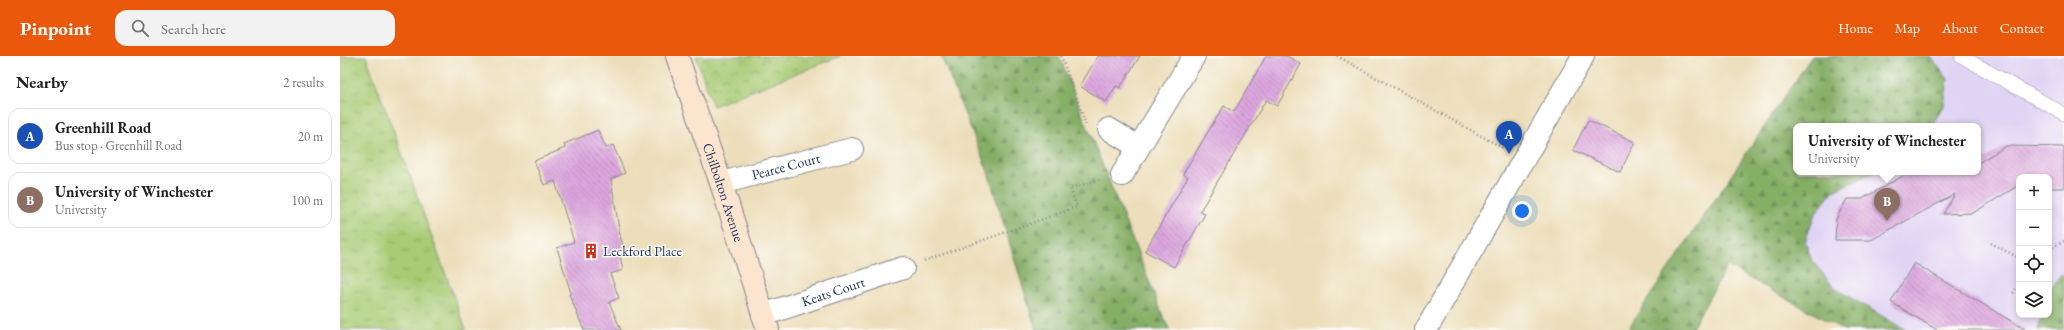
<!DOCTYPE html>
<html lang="en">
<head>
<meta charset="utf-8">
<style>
  :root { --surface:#fff; --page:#f2f2f2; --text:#202124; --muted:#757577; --line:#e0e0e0; --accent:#ea580c }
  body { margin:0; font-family:"EB Garamond",serif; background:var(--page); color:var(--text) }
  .controls { position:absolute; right:12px; bottom:12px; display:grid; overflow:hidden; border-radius:8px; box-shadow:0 2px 6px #0003 }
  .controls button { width:36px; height:36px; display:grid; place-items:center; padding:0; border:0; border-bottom:1px solid var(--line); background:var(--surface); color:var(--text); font:20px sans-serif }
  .you { position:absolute; left:1182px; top:155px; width:14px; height:14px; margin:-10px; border:3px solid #fff; border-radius:50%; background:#1a73e8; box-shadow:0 0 0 6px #1a73e833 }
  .badge { display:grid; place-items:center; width:26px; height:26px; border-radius:50%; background:var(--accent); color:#fff; font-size:13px; font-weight:700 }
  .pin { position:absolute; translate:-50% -33px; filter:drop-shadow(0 1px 2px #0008) }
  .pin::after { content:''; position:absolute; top:21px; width:14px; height:12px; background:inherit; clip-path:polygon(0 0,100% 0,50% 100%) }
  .popup { position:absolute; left:1453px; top:67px; width:188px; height:52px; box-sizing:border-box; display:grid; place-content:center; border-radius:8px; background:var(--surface); filter:drop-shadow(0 1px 3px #0005); font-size:13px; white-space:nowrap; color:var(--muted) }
  .popup b { font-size:15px; color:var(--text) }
  .popup::after { content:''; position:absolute; left:50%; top:100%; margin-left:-8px; border:8px solid transparent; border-top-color:var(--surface) }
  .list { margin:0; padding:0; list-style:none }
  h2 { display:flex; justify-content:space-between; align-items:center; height:52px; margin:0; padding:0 16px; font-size:17px }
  h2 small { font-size:13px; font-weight:400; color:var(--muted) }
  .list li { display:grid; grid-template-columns:26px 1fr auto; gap:12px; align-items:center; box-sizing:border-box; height:56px; margin:0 8px 8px; padding:0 8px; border:1px solid var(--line); border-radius:12px }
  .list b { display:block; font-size:15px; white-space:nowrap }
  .list p { margin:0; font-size:13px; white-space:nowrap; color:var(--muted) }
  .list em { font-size:13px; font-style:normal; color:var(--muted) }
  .icon { flex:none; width:22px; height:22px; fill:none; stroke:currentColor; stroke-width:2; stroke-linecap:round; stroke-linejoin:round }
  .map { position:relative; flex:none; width:1724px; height:274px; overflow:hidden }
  header { display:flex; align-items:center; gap:24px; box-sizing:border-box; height:56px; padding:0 20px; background:var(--accent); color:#fff }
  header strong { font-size:19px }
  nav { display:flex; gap:22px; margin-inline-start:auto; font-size:14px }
  .search { width:280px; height:36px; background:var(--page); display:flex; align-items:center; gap:10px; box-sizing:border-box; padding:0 14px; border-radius:12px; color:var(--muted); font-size:15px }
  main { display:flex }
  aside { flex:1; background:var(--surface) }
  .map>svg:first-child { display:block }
</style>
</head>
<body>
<header>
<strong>Pinpoint</strong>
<div class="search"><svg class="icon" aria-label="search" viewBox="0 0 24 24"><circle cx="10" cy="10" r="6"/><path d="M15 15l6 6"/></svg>Search here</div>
<nav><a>Home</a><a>Map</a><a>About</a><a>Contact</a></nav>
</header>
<main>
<aside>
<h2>Nearby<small>2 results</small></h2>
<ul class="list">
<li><span class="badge" style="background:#1a4fb4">A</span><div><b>Greenhill Road</b><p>Bus stop · Greenhill Road</p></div><em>20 m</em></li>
<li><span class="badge" style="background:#8d6e63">B</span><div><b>University of Winchester</b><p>University</p></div><em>100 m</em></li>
</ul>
</aside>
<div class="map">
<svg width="1724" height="274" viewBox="0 0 1724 274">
  <defs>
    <pattern id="grass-tufts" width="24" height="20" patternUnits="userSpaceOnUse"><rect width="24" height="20" fill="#a9cb74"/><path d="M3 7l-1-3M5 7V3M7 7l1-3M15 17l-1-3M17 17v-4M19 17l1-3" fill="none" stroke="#89a562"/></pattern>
    <pattern id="forest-firs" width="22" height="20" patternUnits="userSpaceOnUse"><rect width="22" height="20" fill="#86af66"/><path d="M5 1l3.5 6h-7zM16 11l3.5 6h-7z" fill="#6d8f57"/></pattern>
    <pattern id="park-crowns" width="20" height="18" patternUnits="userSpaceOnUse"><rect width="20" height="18" fill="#a9cb74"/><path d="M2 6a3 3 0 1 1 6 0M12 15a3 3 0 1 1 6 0" fill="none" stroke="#89a562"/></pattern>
    <pattern id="building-back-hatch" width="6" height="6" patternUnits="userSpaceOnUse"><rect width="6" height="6" fill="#dca6de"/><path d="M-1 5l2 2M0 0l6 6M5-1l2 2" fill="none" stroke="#b288b7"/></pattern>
  </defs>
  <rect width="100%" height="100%" fill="#fdfcf7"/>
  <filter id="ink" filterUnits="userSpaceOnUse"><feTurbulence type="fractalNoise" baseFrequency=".025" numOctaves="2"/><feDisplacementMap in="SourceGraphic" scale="8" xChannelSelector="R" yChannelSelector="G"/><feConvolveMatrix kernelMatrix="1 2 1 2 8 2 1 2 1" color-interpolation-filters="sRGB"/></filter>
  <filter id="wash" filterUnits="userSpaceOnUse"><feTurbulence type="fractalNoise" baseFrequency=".012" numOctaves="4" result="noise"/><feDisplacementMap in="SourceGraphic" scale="16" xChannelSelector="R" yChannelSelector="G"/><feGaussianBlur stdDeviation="0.9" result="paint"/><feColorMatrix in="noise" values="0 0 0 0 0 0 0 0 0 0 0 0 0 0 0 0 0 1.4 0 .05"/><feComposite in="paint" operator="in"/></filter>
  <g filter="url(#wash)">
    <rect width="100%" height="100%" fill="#ecdeba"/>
    <path fill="#e0d4f4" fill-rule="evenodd" d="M 1519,0 L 1724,0 L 1724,274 L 1504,274 L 1387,210 L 1456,116 L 1638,116 L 1638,70 L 1475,70 ZM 1679,121 L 1709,121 L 1709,259 L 1679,259 Z"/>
    <path fill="url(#grass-tufts)" stroke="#627d69" d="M 0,0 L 26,0 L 126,274 L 0,274 Z"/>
    <g fill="url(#forest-firs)" stroke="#506f62">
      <path d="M 601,0 L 719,0 L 823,260 L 830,274 L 696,274 L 647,113 Z"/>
      <path d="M 1472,0 L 1590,0 L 1608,23 L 1604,50 L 1591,70 L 1456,70 L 1456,116 L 1533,116 L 1493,135 L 1474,160 L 1465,186 L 1472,205 L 1496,233 L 1566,274 L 1504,274 L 1387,210 L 1351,274 L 1287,274 Z"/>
      <path d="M 1721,218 L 1724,220 L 1724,273 L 1698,274 L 1702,259 L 1709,259 L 1709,233 Z"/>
    </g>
    <path fill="url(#park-crowns)" stroke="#627d69" d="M 356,0 L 501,0 L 373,50 Z"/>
    <g id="blocks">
      <g fill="url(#building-back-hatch)">
        <path d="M 758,0 L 800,0 L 780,32 L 776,30 L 766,46 L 740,30 Z"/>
        <path d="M 926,0 L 947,0 L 961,8 L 937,50 L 926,44 L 860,155 L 865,158 L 834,211 L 805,195 L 848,121 L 843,118 L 869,74 L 884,50 L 894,56 Z"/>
        <path d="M 1248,64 L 1295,86 L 1280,116 L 1233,94 Z"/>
        <path d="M 258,74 L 266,92 L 273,89 L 285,117 L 271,123 L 280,180 L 286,198 L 280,200 L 283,214 L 270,218 L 279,242 L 269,246 L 281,274 L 244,274 L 229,238 L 231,237 L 217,192 L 234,186 L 215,125 L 204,129 L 194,105 L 225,92 L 224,88 Z"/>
        <path d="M 1666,90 L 1724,91 L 1724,132 L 1709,132 L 1709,121 L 1679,121 L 1679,131 L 1676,131 L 1633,157 L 1603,158 L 1615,138 L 1531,184 L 1495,184 L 1496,163 L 1507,143 L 1522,143 L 1568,117 L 1638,116 L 1638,107 Z"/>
        <path d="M 1574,207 L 1686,274 L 1597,274 L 1551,246 Z"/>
      </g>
    </g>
  </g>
  <g filter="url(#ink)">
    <use href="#blocks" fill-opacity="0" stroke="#84868c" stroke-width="1"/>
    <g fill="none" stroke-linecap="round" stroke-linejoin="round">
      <defs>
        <path id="service" d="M 1621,0 L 1724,58"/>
        <g id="minor">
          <path d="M 769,73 L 798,91"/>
          <path d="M 782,119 L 854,0"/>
          <path id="s1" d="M 381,127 L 512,93"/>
          <path id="s2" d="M 423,259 L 563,212"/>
          <path d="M 1086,274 L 1243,0"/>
        </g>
        <g id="secondary">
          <path id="s3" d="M 337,0 L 381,127 L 428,274"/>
        </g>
      </defs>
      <use href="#service" stroke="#84868c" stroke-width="14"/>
      <use href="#minor" stroke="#84868c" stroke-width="24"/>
      <use href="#secondary" stroke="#84868c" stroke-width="24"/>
      <g stroke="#84868c" stroke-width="2.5" stroke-dasharray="1 3" stroke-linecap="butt">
        <path d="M 721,0 L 746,69"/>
        <path d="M 997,0 L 1163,92"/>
        <path d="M 1651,187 L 1679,202"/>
        <path d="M 1709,193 L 1724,185"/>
        <path d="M 584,205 L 737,151 L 730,132 L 760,124"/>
        <path d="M 1673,237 L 1679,228"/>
      </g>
      <use href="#service" stroke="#fff" stroke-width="13"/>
      <use href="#minor" stroke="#fff" stroke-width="22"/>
      <use href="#secondary" stroke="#fbe5cf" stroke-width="22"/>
    </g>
  </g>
  <defs>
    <symbol id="building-bare" viewBox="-9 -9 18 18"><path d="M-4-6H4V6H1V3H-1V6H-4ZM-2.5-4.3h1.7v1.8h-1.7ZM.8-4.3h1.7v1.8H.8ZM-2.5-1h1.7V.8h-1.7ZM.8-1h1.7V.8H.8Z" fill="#c8321e" stroke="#fdfcf7" stroke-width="2.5" paint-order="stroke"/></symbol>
  </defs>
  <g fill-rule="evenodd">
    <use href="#building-bare" x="240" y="184" width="22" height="22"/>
  </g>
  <g text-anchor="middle" stroke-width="3" stroke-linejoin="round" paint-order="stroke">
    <g font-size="14" fill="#1b2f5e" stroke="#fdfcf7">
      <text dy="5" stroke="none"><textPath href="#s1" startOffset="67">Pearce Court</textPath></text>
      <text dy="5" stroke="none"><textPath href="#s3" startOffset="144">Chilbolton Avenue</textPath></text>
      <text dy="5" stroke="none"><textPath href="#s2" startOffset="74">Keats Court</textPath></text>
    </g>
    <g font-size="14" fill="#1b2f5e" stroke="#fdfcf7" text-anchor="start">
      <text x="263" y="200">Leckford Place</text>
    </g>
  </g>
</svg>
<div class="controls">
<button>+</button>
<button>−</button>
<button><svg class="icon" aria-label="locate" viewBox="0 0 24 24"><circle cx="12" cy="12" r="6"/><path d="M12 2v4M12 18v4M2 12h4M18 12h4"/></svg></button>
<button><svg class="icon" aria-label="layers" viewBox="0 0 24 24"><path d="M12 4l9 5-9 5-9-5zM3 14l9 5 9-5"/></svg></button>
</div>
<div class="you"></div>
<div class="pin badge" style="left:1169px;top:98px;background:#1a4fb4">A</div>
<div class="pin badge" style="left:1547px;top:165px;background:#8d6e63">B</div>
<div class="popup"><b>University of Winchester</b>University</div>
</div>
</main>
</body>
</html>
